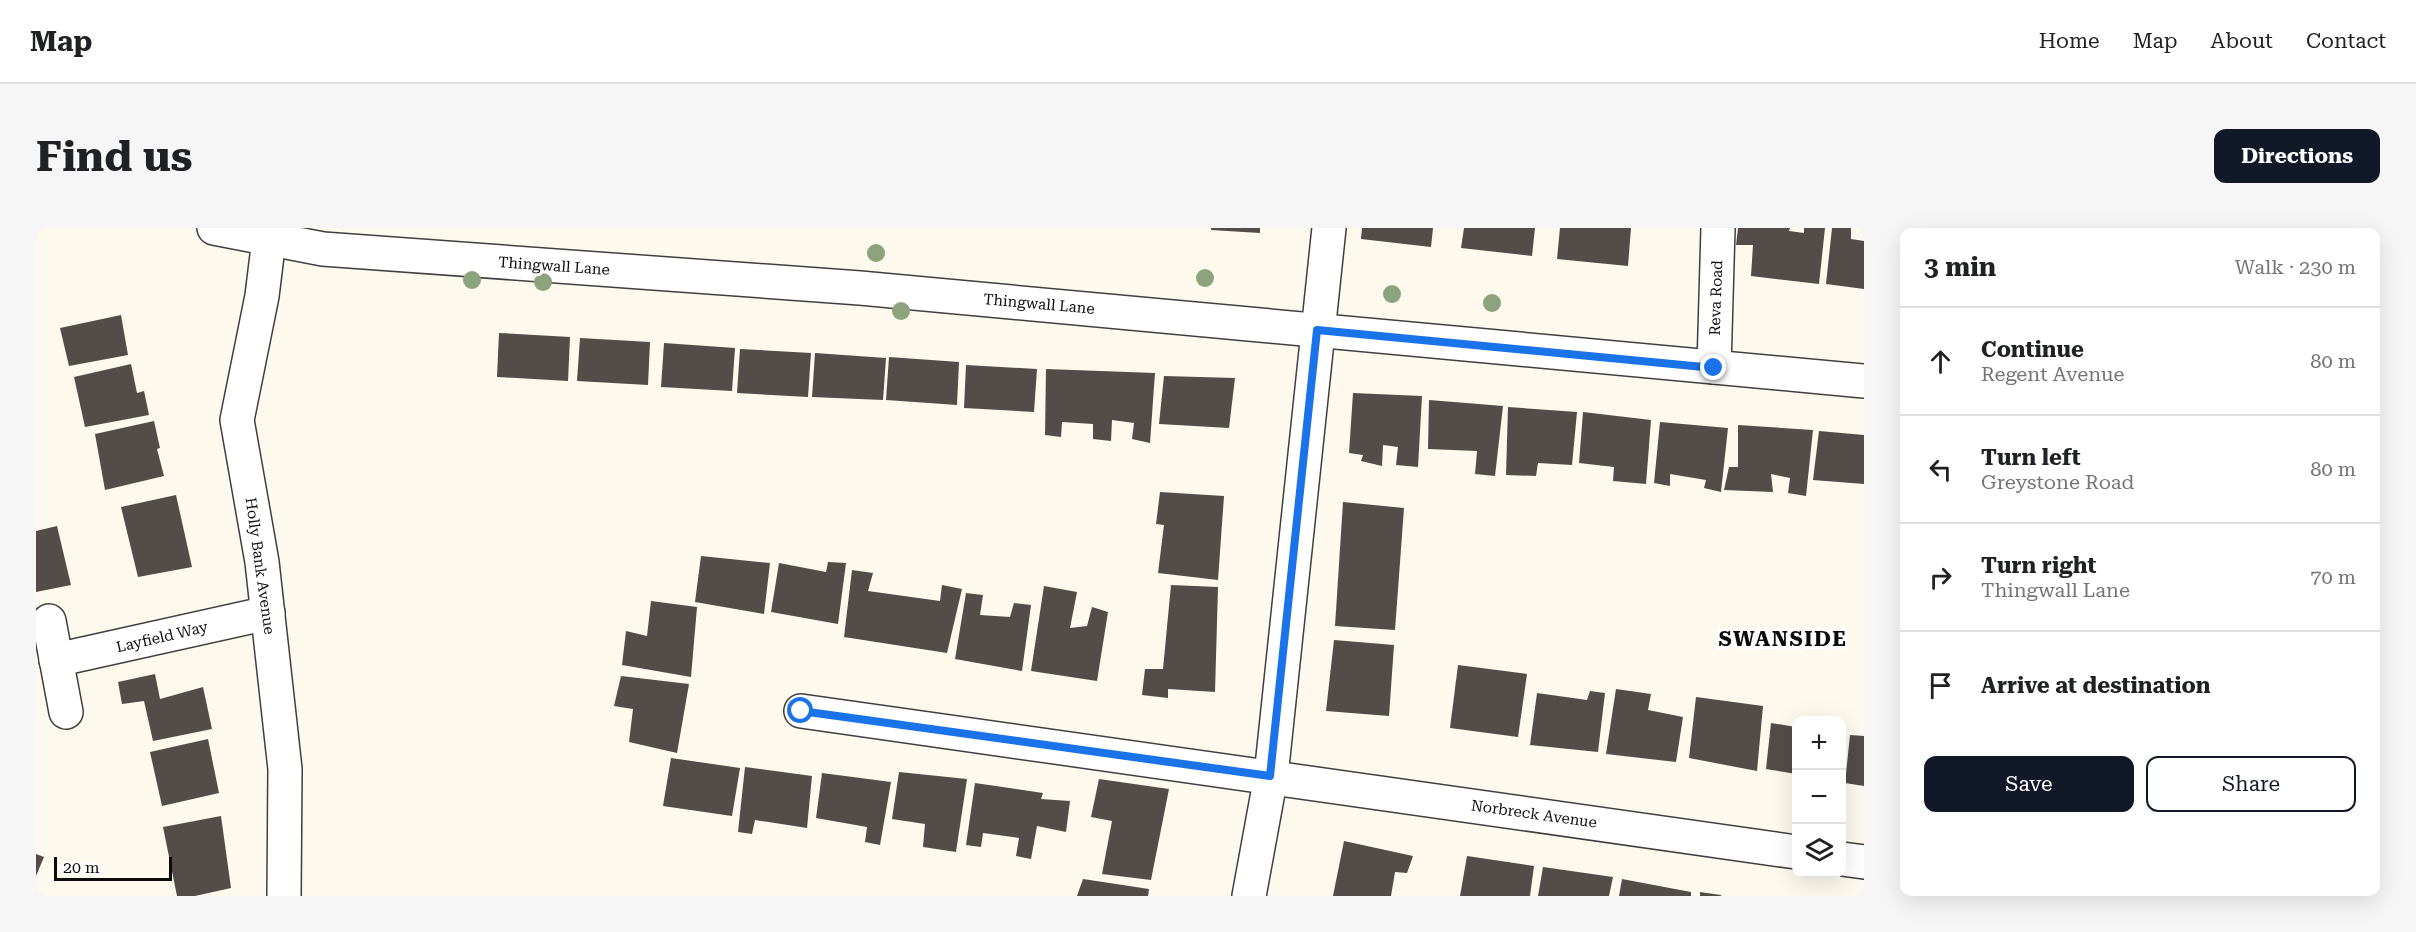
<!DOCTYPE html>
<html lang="en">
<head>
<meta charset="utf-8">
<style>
  :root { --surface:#fff; --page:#f6f6f6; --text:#202124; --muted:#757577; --line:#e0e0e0; --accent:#111827 }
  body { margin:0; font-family:"Roboto Serif",serif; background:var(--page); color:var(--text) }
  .controls { position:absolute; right:18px; bottom:18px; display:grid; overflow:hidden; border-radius:12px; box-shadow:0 6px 24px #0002 }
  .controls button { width:54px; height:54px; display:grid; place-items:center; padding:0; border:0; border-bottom:2px solid var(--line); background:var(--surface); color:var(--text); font:30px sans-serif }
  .scale { position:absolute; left:18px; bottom:15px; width:118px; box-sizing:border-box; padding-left:6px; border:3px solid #0c0c0c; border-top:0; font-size:16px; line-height:21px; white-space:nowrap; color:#0c0c0c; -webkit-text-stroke:4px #fff; paint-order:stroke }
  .stop { position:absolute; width:18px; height:18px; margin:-14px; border:4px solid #1a73e8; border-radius:50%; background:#fff }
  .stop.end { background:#1a73e8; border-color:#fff; box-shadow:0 2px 6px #0008 }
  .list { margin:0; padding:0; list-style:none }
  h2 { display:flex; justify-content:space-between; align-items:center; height:78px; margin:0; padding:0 24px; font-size:26px }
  h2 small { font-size:20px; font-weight:400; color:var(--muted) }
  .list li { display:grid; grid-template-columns:39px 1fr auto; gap:18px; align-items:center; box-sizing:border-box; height:108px; padding:0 24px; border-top:2px solid var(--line) }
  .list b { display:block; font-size:22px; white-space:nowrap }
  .list p { margin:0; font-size:20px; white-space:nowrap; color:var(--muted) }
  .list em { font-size:20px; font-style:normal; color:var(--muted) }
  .actions { display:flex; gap:12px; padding:18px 24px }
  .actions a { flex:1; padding:14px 0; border:2px solid var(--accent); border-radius:12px; text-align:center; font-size:21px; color:var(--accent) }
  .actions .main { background:var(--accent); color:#fff }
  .icon { flex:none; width:33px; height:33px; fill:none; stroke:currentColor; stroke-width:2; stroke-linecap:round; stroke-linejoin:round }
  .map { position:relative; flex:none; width:1828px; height:668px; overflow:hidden; border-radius:12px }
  header { display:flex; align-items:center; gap:36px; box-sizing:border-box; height:84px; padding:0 30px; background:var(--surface); border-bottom:2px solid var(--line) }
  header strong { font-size:28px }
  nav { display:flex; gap:33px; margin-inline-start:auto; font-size:21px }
  .intro { display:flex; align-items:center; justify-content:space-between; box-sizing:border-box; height:144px; padding:0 36px }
  h1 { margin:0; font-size:42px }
  .button { padding:15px 27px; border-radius:12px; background:var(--accent); color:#fff; font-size:21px; font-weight:700 }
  main { display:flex; gap:36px; padding:0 36px }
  aside { flex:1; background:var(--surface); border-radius:12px; box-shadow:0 6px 24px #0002 }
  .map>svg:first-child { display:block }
</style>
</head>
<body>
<header>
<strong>Map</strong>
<nav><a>Home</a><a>Map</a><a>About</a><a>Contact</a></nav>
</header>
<div class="intro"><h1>Find us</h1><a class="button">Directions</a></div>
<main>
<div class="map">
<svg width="1828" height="668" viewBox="0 0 1828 668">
  <rect width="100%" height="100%" fill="#fdf9ec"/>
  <g fill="#534c49">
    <path d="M 1175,0 L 1224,0 L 1224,5 L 1175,2 Z"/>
    <path d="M 1326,0 L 1397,0 L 1395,19 L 1325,11 Z"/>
    <path d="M 1428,0 L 1499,0 L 1496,28 L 1425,20 Z"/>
    <path d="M 1524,0 L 1595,0 L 1592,38 L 1521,31 Z"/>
    <path d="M 1702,0 L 1754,0 L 1753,3 L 1768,5 L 1768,0 L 1789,0 L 1783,56 L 1715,48 L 1717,17 L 1700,17 Z"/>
    <path d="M 1796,0 L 1815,0 L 1815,11 L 1828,13 L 1828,61 L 1790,56 Z"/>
    <path d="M 85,87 L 92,127 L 33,138 L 24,100 Z"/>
    <path d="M 463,105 L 534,109 L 532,153 L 461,149 Z"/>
    <path d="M 544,110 L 614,114 L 612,157 L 541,153 Z"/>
    <path d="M 628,115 L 699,120 L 696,163 L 625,159 Z"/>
    <path d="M 704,121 L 775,125 L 772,169 L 701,165 Z"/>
    <path d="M 779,125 L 850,130 L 847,172 L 776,169 Z"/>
    <path d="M 853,129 L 923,134 L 921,177 L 850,172 Z"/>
    <path d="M 95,136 L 101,165 L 108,163 L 113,187 L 49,199 L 38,149 Z"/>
    <path d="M 930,137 L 1001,141 L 998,184 L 928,180 Z"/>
    <path d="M 1010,141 L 1119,145 L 1114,215 L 1096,211 L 1098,195 L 1076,192 L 1075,213 L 1057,211 L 1057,196 L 1026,194 L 1025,209 L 1009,207 Z"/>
    <path d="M 1128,148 L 1199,150 L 1193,200 L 1123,196 Z"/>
    <path d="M 1317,165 L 1386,168 L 1382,239 L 1360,237 L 1362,219 L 1347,217 L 1346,238 L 1325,233 L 1327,227 L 1313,225 Z"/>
    <path d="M 1393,172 L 1467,178 L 1459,248 L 1439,246 L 1441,223 L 1392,221 Z"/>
    <path d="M 1472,179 L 1541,184 L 1536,237 L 1502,235 L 1500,248 L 1470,247 Z"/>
    <path d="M 1547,184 L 1615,192 L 1610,256 L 1577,253 L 1578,239 L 1543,235 Z"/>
    <path d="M 118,193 L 124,220 L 121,221 L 128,248 L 69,262 L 59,206 Z"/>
    <path d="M 1624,194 L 1692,200 L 1685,264 L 1668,260 L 1670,252 L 1634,246 L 1634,258 L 1618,255 Z"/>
    <path d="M 1702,197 L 1777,202 L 1770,268 L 1752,265 L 1754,250 L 1735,246 L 1737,264 L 1688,262 L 1693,239 L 1702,239 Z"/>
    <path d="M 1783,203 L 1828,207 L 1828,256 L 1777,252 Z"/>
    <path d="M 1124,264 L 1188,268 L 1182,352 L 1122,345 L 1128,297 L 1120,296 Z"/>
    <path d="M 140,267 L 156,339 L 102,349 L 85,279 Z"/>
    <path d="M 1307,274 L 1368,280 L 1359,402 L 1299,398 Z"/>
    <path d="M 21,298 L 35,357 L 0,364 L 0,303 Z"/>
    <path d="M 665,328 L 734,335 L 728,386 L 659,374 Z"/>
    <path d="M 792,334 L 810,335 L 802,396 L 735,384 L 743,335 L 790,344 Z"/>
    <path d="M 816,342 L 837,345 L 832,363 L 904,373 L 906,357 L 926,361 L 911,425 L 808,409 Z"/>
    <path d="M 1135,357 L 1182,359 L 1179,464 L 1132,461 L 1132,470 L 1106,467 L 1109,441 L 1127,441 Z"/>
    <path d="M 1008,358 L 1041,364 L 1034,400 L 1051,398 L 1056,379 L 1072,384 L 1061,453 L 995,443 Z"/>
    <path d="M 930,365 L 947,367 L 944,387 L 974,389 L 978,375 L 995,377 L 986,443 L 919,431 Z"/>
    <path d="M 615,373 L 661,379 L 655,449 L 586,437 L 590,403 L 611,408 Z"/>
    <path d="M 1298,412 L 1358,417 L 1353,488 L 1290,483 Z"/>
    <path d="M 1422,437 L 1491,446 L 1482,509 L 1414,500 Z"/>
    <path d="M 119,446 L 124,471 L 167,459 L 176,501 L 117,513 L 108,473 L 86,476 L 82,454 Z"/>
    <path d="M 585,448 L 653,456 L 641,525 L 593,514 L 597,481 L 578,478 Z"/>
    <path d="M 1580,461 L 1615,466 L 1612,482 L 1647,489 L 1640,534 L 1570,526 Z"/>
    <path d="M 1554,463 L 1569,465 L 1562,524 L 1494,517 L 1501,465 L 1551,472 Z"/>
    <path d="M 1660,469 L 1727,478 L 1721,543 L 1653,530 Z"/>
    <path d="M 1735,495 L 1760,499 L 1760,546 L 1730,541 Z"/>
    <path d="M 1814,507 L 1828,508 L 1828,558 L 1809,555 Z"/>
    <path d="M 172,511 L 183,565 L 126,578 L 114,524 Z"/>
    <path d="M 635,530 L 704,540 L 696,588 L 627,578 Z"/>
    <path d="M 709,539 L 776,548 L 771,600 L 719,592 L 716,606 L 702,604 Z"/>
    <path d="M 863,544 L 931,551 L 920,624 L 887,619 L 889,596 L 856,591 Z"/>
    <path d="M 786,545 L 855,554 L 844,617 L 829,614 L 831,599 L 780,590 Z"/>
    <path d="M 1063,551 L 1133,561 L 1115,652 L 1066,646 L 1076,593 L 1055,589 Z"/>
    <path d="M 939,555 L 1007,565 L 1005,571 L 1034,573 L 1030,604 L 1001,598 L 995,631 L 980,628 L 983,610 L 947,605 L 945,619 L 930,617 Z"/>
    <path d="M 185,588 L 195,660 L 159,668 L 141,668 L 127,599 Z"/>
    <path d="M 1308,613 L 1377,628 L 1371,645 L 1359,644 L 1355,668 L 1297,668 Z"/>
    <path d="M 0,626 L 8,629 L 0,648 Z"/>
    <path d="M 1431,628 L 1498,638 L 1494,668 L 1424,668 Z"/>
    <path d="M 1507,639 L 1577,649 L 1573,668 L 1502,668 Z"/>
    <path d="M 1047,651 L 1113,661 L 1112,668 L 1041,668 Z"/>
    <path d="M 1586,651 L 1655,664 L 1655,668 L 1583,668 Z"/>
    <path d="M 1664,664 L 1685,667 L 1685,668 L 1664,668 Z"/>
  </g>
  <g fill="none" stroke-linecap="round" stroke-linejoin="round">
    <defs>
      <g id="minor">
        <path d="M 178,0 L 287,21 L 824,60 L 1828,153"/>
        <path d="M 233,11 L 226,68 L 201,192 L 226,334 L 249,541 L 248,668"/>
        <path d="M 1678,139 L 1682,0"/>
        <path d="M 13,393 L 30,484"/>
        <path d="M 20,432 L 232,385"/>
        <path d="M 765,483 L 1760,624"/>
        <path d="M 1806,631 L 1828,634"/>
        <path d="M 1213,668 L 1235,548 L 1293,0"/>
      </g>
    </defs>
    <use href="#minor" stroke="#3f3f3f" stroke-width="36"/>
    <use href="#minor" stroke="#fff" stroke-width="33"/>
  </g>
  <g fill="#8da37d">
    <circle cx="840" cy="25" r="9"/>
    <circle cx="1169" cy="50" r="9"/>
    <circle cx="436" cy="52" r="9"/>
    <circle cx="507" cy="54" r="9"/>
    <circle cx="1356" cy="66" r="9"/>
    <circle cx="1456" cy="75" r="9"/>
    <circle cx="865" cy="83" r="9"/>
  </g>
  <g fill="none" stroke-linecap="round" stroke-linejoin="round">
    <path stroke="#1a73e8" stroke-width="8" d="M 765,483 L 1234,548 L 1281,102 L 1678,140"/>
  </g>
  <g text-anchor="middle" stroke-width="6" stroke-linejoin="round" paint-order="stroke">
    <g font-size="15" fill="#0c0c0c" stroke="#fff">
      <text transform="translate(518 38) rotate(4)" y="5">Thingwall Lane</text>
      <text transform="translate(1680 70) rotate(-88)" y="5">Reva Road</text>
      <text transform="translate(1003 76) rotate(5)" y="5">Thingwall Lane</text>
      <text transform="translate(224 338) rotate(82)" y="5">Holly Bank Avenue</text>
      <text transform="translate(126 409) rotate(-13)" y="5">Layfield Way</text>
      <text transform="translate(1498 586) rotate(8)" y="5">Norbreck Avenue</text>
    </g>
    <g font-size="21" font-weight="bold" letter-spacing="1.5" fill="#0c0c0c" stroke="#fff">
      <text x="1747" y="418">SWANSIDE</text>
    </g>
  </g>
</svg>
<div class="controls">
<button>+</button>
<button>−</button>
<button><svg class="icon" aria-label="layers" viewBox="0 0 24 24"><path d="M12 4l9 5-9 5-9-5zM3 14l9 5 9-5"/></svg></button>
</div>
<div class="scale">20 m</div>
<div class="stop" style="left:765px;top:483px"></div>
<div class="stop end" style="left:1678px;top:140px"></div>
</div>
<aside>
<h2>3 min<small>Walk · 230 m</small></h2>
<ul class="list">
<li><svg class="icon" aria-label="ahead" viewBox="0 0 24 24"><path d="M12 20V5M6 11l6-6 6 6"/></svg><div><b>Continue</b><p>Regent Avenue</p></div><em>80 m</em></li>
<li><svg class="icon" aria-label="left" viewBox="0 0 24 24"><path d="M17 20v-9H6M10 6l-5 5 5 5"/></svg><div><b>Turn left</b><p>Greystone Road</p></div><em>80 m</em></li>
<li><svg class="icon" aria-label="right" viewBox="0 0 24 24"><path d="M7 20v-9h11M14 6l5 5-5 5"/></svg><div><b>Turn right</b><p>Thingwall Lane</p></div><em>70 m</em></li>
<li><svg class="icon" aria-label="arrive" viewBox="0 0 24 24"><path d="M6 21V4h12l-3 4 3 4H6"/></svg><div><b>Arrive at destination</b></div></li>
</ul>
<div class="actions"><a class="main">Save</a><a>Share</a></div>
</aside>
</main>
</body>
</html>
